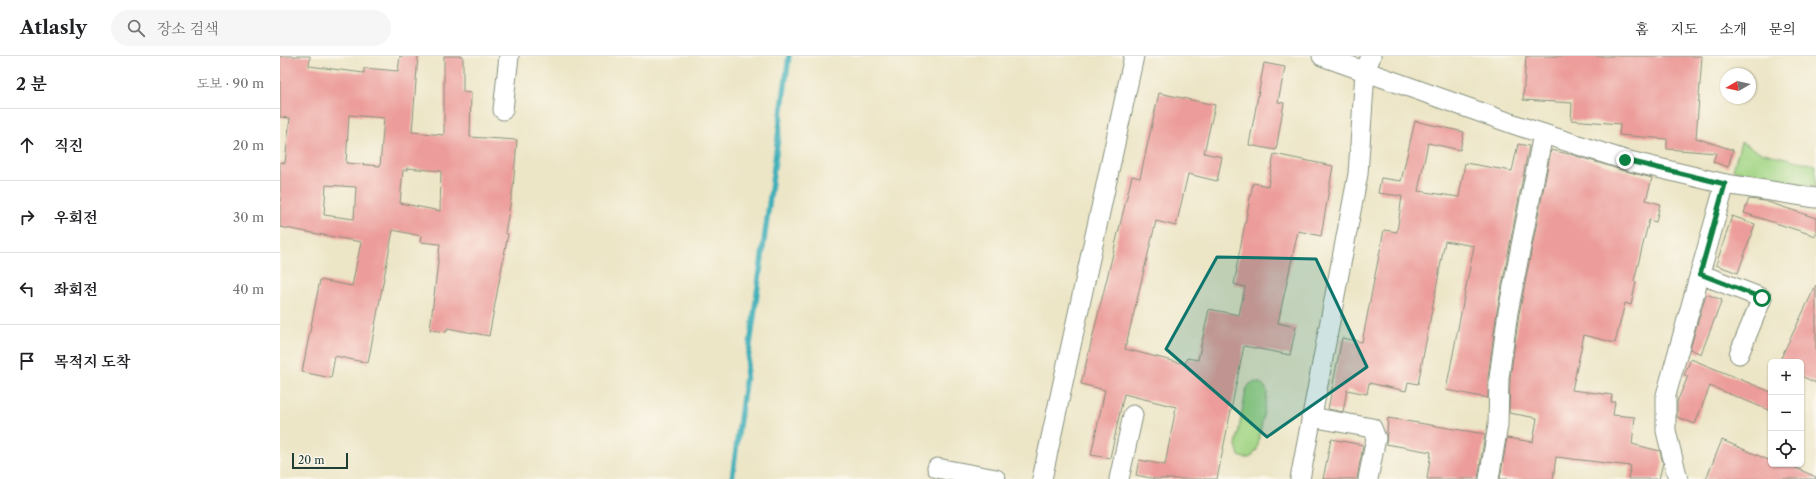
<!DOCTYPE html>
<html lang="ko">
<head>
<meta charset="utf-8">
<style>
  :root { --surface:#fff; --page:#f6f6f6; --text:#202124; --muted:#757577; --line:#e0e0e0 }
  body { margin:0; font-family:"Libre Caslon Text","Noto Serif KR",serif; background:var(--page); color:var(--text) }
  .controls { position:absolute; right:12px; bottom:12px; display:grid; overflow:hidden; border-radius:6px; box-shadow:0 1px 3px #0004 }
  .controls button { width:36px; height:36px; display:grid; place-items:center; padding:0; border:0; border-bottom:1px solid var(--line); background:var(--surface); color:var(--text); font:20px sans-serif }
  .compass { position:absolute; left:1440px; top:12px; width:36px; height:36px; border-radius:50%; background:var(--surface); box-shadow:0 1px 3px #0004; rotate:261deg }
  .scale { position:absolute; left:12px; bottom:10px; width:56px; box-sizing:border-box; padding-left:4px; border:2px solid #1f3d34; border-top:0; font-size:11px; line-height:14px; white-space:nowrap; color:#1f3d34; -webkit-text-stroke:3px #fbf7ec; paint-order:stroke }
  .stop { position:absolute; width:12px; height:12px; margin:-9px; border:3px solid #0b8043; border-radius:50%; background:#fff }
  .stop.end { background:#0b8043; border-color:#fff; box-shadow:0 1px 4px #0008 }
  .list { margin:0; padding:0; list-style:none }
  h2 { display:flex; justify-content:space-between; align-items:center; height:52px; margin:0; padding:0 16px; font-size:17px }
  h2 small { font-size:13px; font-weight:400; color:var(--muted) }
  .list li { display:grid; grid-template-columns:26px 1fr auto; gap:12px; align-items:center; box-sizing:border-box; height:72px; padding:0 16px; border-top:1px solid var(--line) }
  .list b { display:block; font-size:15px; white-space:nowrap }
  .list em { font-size:13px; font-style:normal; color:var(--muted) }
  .icon { flex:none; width:22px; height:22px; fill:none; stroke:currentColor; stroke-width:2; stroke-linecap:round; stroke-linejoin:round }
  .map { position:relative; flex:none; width:1536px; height:423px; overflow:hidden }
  header { display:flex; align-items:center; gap:24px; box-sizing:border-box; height:56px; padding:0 20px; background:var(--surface); border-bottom:1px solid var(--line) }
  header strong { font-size:19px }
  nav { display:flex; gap:22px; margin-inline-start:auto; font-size:14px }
  .search { width:280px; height:36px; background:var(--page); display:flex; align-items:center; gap:10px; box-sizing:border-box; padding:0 14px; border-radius:22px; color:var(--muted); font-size:15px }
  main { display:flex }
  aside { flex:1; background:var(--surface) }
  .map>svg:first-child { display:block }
</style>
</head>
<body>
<header>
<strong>Atlasly</strong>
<div class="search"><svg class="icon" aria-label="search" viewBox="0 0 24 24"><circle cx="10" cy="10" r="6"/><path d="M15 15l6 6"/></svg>장소 검색</div>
<nav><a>홈</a><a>지도</a><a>소개</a><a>문의</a></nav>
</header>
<main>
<aside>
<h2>2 분<small>도보 · 90 m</small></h2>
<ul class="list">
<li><svg class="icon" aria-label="ahead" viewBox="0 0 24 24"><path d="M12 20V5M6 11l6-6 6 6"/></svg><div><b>직진</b></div><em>20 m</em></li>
<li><svg class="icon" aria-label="right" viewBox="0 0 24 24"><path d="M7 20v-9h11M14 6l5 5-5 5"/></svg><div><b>우회전</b></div><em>30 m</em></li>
<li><svg class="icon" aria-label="left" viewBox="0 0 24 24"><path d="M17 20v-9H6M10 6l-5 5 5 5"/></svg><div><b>좌회전</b></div><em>40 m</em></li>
<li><svg class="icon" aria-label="arrive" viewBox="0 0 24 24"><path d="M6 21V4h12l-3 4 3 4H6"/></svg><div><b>목적지 도착</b></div></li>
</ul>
</aside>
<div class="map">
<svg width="1536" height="423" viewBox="0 0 1536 423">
  <rect width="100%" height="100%" fill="#fbf7ec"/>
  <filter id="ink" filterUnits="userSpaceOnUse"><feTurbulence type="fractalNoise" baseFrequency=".025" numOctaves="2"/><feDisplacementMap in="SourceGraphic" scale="8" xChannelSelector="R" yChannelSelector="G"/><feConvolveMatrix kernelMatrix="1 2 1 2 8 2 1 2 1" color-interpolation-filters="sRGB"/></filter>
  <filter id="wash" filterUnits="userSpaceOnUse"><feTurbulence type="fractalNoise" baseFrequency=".012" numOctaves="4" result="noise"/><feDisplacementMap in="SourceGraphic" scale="16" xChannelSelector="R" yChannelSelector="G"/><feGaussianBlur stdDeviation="0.9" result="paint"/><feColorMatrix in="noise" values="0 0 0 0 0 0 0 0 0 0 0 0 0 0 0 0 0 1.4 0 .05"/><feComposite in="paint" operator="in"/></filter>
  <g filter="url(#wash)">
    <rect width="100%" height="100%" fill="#ece5c6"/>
    <g fill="#a2d585" stroke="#60895c">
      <path d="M 1461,86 L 1480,96 L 1536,109 L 1536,131 L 1453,114 Z"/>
      <path d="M 973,326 C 982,326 987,330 987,339 L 977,394 L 970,402 L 964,402 L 959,400 L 956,389 L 966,334 L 969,329 Z"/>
    </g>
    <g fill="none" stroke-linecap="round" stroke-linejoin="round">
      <path stroke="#3eafb9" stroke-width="5.5" d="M 452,423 L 509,0"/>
    </g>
    <g id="blocks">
      <g fill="#ec9c9a" fill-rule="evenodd">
        <path d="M 0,0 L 30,0 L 29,10 L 84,17 L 84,12 L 118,15 L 120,0 L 138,0 L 132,76 L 164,79 L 164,0 L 183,0 L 183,36 L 191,37 L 190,81 L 237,84 L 233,132 L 225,177 L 228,178 L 209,280 L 167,272 L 167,276 L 150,274 L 160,188 L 140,186 L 141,180 L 113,174 L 88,307 L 55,300 L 51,322 L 22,316 L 40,224 L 72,230 L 81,186 L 0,171 L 0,106 L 5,107 L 10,62 L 0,61 ZM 69,59 L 104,62 L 100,110 L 66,107 ZM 127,112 L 161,115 L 160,155 L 120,147 L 123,114 L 127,114 ZM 46,129 L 76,131 L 74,163 L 44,159 Z"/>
        <path d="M 1246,0 L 1422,0 L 1416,82 L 1453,94 L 1448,111 L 1433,106 L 1436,97 L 1387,93 L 1387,83 L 1339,79 L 1340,68 L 1291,64 L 1292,47 L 1243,44 Z"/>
        <path d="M 984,7 L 1005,11 L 998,46 L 1004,47 L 996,94 L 969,89 Z"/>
        <path d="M 879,37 L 935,49 L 924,97 L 942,101 L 937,125 L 908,118 L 896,170 L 876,165 L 845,293 L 905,308 L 907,302 L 918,304 L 929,253 L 959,259 L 965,231 L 954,228 L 957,213 L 956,213 L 973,127 L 988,130 L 994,98 L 1053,110 L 1041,180 L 1018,175 L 998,267 L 1016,271 L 1010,299 L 964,290 L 937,423 L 875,423 L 856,419 L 859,404 L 885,409 L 896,351 L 844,338 L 830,402 L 811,399 L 825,334 L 801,328 L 852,120 L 860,122 Z"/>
        <path d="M 1135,65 L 1184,76 L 1180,94 L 1148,87 L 1138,135 L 1179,141 L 1185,107 L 1232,115 L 1238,88 L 1249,90 L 1217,255 L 1208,321 L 1208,342 L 1166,334 L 1194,190 L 1165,185 L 1138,328 L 1128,326 L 1126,335 L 1089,327 L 1087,338 L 1067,334 L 1063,356 L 1048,353 L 1062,282 L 1082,286 L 1104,174 L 1117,176 L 1122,140 L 1098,137 L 1101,122 L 1121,125 Z"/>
        <path d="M 1271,94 L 1293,99 L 1342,114 L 1372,122 L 1366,144 L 1380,148 L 1376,166 L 1369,164 L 1354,225 L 1356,226 L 1351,249 L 1345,247 L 1335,287 L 1304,279 L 1292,334 L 1332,339 L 1331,346 L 1335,346 L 1333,359 L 1355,361 L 1352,388 L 1380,395 L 1383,407 L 1379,423 L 1348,423 L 1351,410 L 1276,401 L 1273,423 L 1220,423 L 1227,382 L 1253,386 L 1257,362 L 1229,357 L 1230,323 L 1239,258 Z"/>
        <path d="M 1469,143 L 1485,145 L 1536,162 L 1536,180 L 1464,157 Z"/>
        <path d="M 1452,160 L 1475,168 L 1458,217 L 1436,209 Z"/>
        <path d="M 1536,229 L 1536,327 L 1521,320 L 1521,306 L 1499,306 Z"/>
        <path d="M 1426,238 L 1442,244 L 1421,298 L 1410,293 Z"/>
        <path d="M 1411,303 L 1491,336 L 1491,355 L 1430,330 L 1415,368 L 1397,361 L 1397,346 L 1408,320 L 1404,319 Z"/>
        <path d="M 1108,362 L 1205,378 L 1198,423 L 1147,423 L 1151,396 L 1106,388 Z"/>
        <path d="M 1051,383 L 1083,389 L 1077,423 L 1043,423 Z"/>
        <path d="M 1442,384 L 1491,405 L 1491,408 L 1507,408 L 1536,421 L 1536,423 L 1426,423 Z"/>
      </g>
    </g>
  </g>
  <g filter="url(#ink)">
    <use href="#blocks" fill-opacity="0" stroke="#86917d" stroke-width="1"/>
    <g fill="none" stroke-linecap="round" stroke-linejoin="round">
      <defs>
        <g id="minor">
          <path d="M 1042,0 L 1239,70 L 1345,104 L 1445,128 L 1536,142"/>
          <path d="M 223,54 L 229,0"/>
          <path d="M 1420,218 L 1482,242 L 1459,298"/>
          <path d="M 1031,361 L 1092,372 L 1096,382 L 1088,423"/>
          <path d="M 657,412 L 716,423"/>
          <path d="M 762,423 L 854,0"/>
          <path d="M 839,423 L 853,359"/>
          <path d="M 1020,423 L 1078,118 L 1085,16 L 1091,0"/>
          <path d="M 1209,423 L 1218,369 L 1219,322 L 1228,256 L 1263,78"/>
          <path d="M 1398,423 L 1386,375 L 1386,339 L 1445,128"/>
        </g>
      </defs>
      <use href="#minor" stroke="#86917d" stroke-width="21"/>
      <use href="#minor" stroke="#fff" stroke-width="19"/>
    </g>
  </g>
  <g fill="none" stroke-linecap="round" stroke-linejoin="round" filter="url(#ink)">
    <path stroke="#0b8043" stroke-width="5" d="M 1345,104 L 1445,128 L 1420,218 L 1482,242"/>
  </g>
  <path fill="#0f766e" fill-opacity="0.2" stroke="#0f766e" stroke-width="3" stroke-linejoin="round" d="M 937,201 L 1036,203 L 1087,311 L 987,381 L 886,293 Z"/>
</svg>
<div class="controls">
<button>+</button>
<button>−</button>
<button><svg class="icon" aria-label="locate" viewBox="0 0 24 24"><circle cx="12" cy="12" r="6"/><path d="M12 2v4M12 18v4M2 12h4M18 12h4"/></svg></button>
</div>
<svg class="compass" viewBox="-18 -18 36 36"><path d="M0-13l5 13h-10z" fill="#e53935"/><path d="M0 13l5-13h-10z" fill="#757577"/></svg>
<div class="scale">20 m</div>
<div class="stop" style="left:1482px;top:242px"></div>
<div class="stop end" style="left:1345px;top:104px"></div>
</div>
</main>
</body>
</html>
